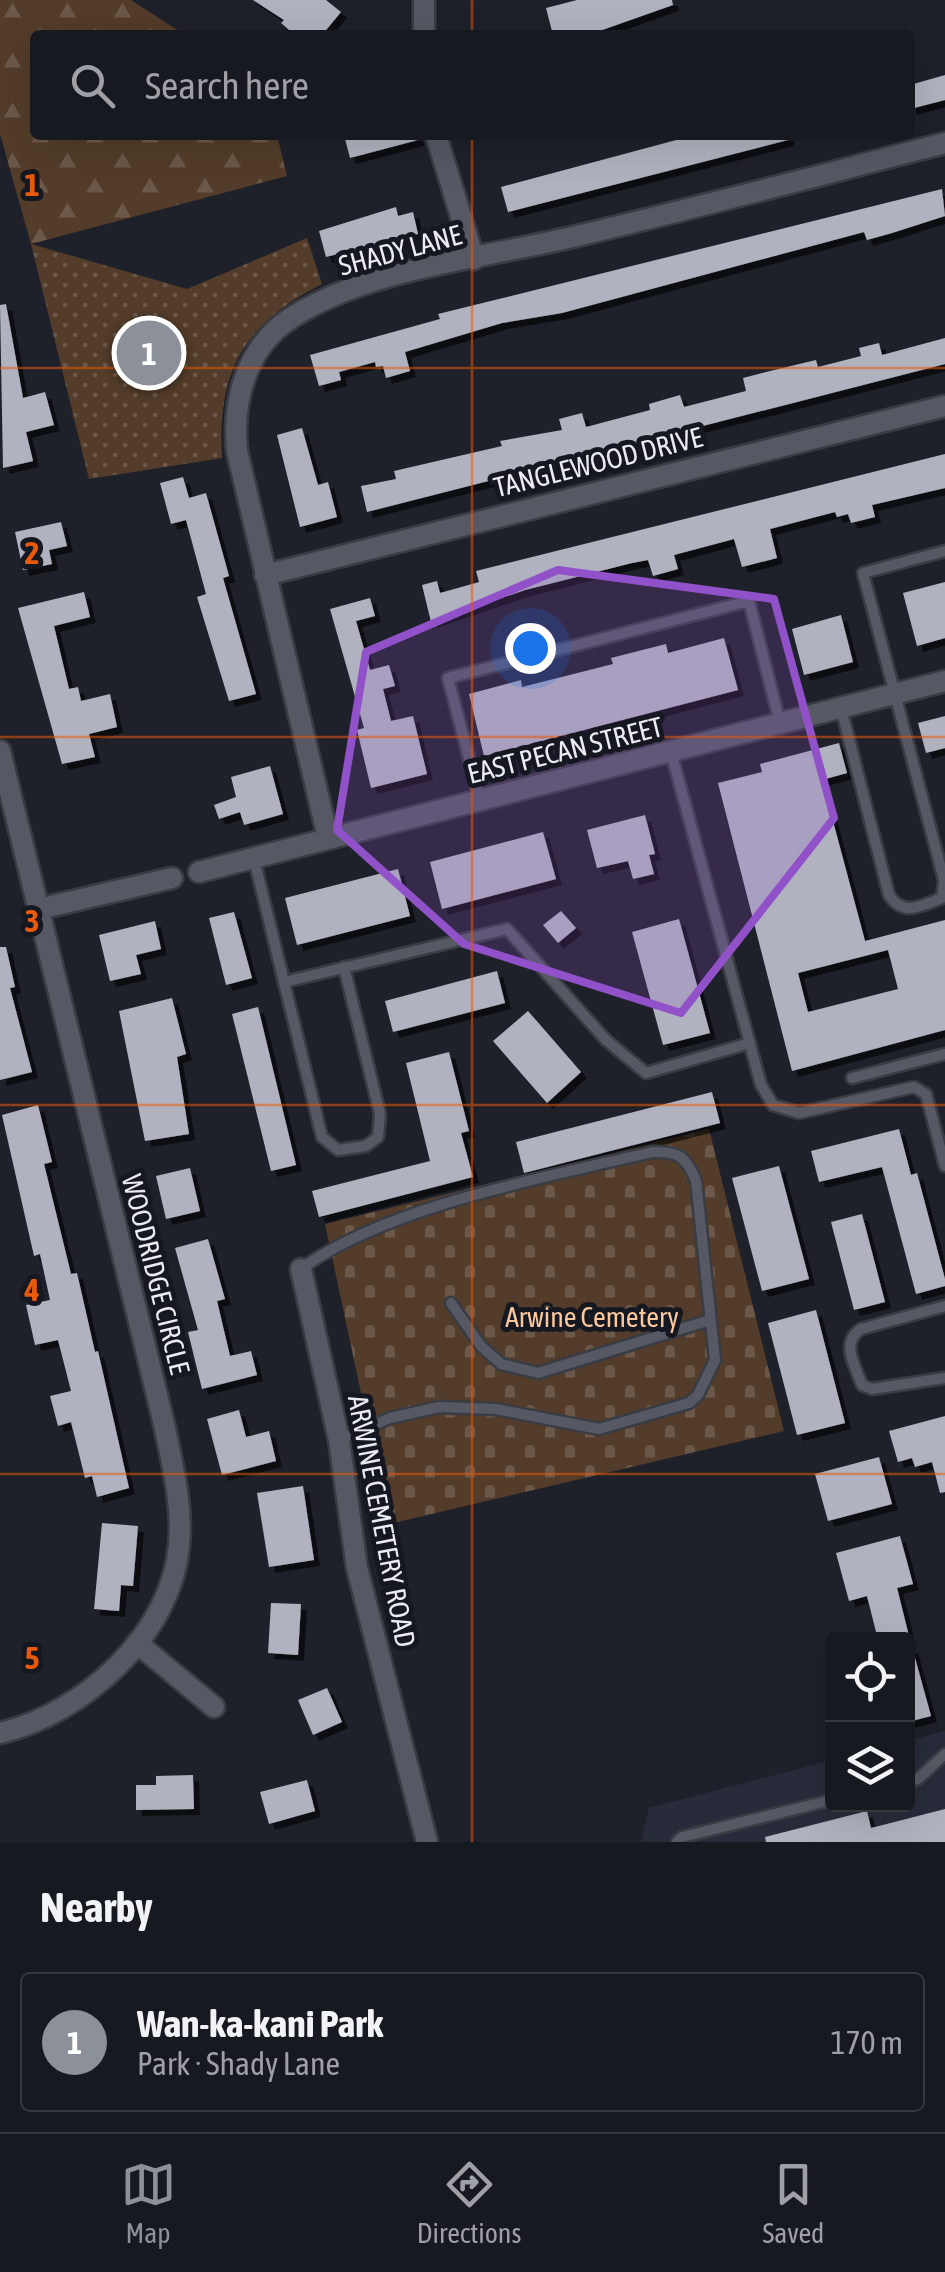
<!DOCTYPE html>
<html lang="en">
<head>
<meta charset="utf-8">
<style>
  :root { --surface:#171920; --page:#24262d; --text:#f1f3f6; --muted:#9ea0a5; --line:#36383e; --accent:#8c9099 }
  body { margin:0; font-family:"Asap Condensed",sans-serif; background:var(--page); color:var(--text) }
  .controls { position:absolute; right:30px; bottom:30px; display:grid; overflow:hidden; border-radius:10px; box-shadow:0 10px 40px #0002 }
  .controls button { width:90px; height:90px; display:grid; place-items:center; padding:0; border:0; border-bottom:2px solid var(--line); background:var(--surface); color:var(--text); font:50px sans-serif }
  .you { position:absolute; left:530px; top:648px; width:35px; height:35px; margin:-25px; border:8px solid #fff; border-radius:50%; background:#1a73e8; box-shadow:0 0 0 15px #1a73e833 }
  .badge { display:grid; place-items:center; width:65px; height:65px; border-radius:50%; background:var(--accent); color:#fff; font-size:32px; font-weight:700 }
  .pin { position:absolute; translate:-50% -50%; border:5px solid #fff; box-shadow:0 2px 10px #0006 }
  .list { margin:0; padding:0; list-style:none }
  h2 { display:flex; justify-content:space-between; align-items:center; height:130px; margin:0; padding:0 40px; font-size:42px }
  h2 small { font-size:32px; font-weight:400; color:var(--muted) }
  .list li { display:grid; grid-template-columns:65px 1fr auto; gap:30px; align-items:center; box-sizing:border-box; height:140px; margin:0 20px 20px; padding:0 20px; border:2px solid var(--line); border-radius:10px }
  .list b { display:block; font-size:38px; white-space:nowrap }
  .list p { margin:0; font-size:32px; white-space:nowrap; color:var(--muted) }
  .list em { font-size:32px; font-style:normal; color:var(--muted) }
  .icon { flex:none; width:55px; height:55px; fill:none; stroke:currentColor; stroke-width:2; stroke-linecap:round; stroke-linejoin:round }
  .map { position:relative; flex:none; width:945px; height:1842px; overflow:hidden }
  .search { position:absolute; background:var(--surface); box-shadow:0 10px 40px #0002; left:30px; right:30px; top:30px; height:110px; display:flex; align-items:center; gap:25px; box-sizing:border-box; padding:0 35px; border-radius:10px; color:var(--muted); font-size:38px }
  .sheet { height:290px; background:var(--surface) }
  nav { display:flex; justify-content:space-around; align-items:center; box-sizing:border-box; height:140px; border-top:2px solid var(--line); background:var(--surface); font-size:28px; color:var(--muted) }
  nav a { display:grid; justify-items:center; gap:5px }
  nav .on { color:var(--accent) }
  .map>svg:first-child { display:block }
</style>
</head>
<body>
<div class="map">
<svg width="945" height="1842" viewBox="0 0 945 1842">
  <defs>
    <pattern id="grass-dots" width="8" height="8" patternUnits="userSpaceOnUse" patternTransform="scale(2.5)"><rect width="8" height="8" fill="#533c29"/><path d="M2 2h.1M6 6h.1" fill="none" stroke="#6c5848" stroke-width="1.8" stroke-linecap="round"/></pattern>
    <pattern id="forest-firs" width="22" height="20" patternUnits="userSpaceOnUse" patternTransform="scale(2.5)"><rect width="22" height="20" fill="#533c29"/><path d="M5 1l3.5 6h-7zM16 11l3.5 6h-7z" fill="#6c5848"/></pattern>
    <pattern id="cemetery-stones" width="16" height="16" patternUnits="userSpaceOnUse" patternTransform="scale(2.5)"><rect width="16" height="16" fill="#533c29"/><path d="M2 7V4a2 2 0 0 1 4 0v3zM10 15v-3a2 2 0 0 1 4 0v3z" fill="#6c5848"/></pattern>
    <filter id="shadow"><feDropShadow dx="6" dy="6" stdDeviation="0" flood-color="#0009"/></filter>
  </defs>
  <rect width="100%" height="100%" fill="#1f212a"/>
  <path fill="#282c3a" d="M 945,1731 L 945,1842 L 641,1842 L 649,1808 L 832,1760 L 832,1804 L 908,1804 L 908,1741 Z"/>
  <path fill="url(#grass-dots)" d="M 307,238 L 322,284 C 244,324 217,370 222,458 L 89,479 L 31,244 L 187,289 Z"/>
  <path fill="url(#forest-firs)" d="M 0,0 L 131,0 L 185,35 L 35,35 L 35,135 L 277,135 L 287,176 L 31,244 L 0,134 Z"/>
  <path fill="url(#cemetery-stones)" d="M 709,1129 L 784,1431 L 389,1524 L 325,1224 Z"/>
  <g fill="#b0b3bf" fill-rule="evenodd" filter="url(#shadow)">
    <path d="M 253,0 L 326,0 L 341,12 L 322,35 L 295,35 L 281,23 L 284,20 Z"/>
    <path d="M 577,0 L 672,0 L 673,5 L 588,35 L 553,35 L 546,8 Z"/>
    <path d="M 945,75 L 945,100 L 910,109 L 910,85 Z"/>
    <path d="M 344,135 L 417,135 L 418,140 L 350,158 Z"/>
    <path d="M 695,135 L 788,135 L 788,140 L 508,212 L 501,187 Z"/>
    <path d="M 942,189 L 945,216 L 892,233 L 867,240 L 864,232 L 562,313 L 502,323 L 405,352 L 410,371 L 386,378 L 383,366 L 376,367 L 375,362 L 339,372 L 341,380 L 319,386 L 310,355 L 440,319 L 438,314 Z"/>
    <path d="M 396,207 L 398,216 L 413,212 L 418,234 L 326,257 L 319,231 Z"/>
    <path d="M 6,304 L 23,398 L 45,392 L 54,425 L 26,432 L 33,461 L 3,468 L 0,305 Z"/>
    <path d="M 945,338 L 945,364 L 367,512 L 361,486 L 396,479 L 394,471 L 502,446 L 500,441 L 562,430 L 559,419 L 582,413 L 586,427 L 650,410 L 649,404 L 680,395 L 684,407 L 746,391 L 743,378 L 766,372 L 816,360 L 818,367 L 861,356 L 859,348 L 879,343 L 882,355 Z"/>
    <path d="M 302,428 L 318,485 L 328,482 L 337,517 L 300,527 L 277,435 Z"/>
    <path d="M 945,454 L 945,488 L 872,505 L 875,517 L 851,523 L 848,514 L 837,517 L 835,512 L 770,529 L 777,558 L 742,567 L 734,539 L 674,555 L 678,569 L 653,576 L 648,560 L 632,563 L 525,590 L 431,622 L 422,585 L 437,581 L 440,593 L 479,582 L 476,571 Z"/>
    <path d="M 183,477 L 189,498 L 206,493 L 229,576 L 223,578 L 256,694 L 229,701 L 197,597 L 206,594 L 186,520 L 171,524 L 160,483 Z"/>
    <path d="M 61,522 L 67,546 L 49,550 L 52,564 L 23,570 L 15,532 Z"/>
    <path d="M 945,582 L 945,638 L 917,646 L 903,593 Z"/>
    <path d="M 84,592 L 90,617 L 54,626 L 69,689 L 78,687 L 81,701 L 110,694 L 117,727 L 89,734 L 95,757 L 62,764 L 18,608 Z"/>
    <path d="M 370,598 L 375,616 L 356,621 L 370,670 L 389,665 L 395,686 L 383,689 L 391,721 L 413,716 L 427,774 L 371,788 L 357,730 L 364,728 L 330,609 Z"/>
    <path d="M 841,615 L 853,662 L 804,675 L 792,629 Z"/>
    <path d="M 724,638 L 738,690 L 484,756 L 469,694 L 521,680 L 522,687 L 613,664 L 611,658 L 666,644 L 668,653 Z"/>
    <path d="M 945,716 L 945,748 L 926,753 L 918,723 Z"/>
    <path d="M 839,743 L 847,773 L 822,780 L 865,941 L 945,920 L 945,1030 L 792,1071 L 718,783 L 762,772 L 760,764 ZM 888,950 L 898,989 L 808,1012 L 798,973 Z"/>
    <path d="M 270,766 L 283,814 L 244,825 L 240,812 L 219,819 L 214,805 L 236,797 L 231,777 Z"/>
    <path d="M 645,815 L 655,854 L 649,855 L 654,874 L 633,879 L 628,861 L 597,868 L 587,830 Z"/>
    <path d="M 543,832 L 556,879 L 442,909 L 430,862 Z"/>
    <path d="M 398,869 L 410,916 L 297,945 L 285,898 Z"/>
    <path d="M 561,911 L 576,928 L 558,943 L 543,925 Z"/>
    <path d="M 234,912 L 252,978 L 226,985 L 209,918 Z"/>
    <path d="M 679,919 L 710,1033 L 663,1045 L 632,932 Z"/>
    <path d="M 155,921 L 161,949 L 136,955 L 141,974 L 110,981 L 99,935 Z"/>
    <path d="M 0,947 L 6,947 L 15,987 L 10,988 L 32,1072 L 0,1080 Z"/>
    <path d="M 497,971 L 505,1003 L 393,1032 L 385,1001 Z"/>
    <path d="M 172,998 L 186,1054 L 177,1057 L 189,1134 L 145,1141 L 119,1011 Z"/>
    <path d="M 258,1007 L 296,1165 L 271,1171 L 232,1014 Z"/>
    <path d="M 528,1011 L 581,1072 L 547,1103 L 493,1041 Z"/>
    <path d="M 449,1052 L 469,1131 L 461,1133 L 473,1177 L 319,1217 L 312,1191 L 430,1161 L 406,1063 Z"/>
    <path d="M 712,1092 L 720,1123 L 524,1173 L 516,1142 Z"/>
    <path d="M 38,1105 L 52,1162 L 44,1164 L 71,1274 L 77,1273 L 95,1352 L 98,1351 L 129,1488 L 97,1497 L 92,1476 L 85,1478 L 71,1422 L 58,1426 L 50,1396 L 71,1391 L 58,1340 L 35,1345 L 26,1305 L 50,1300 L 40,1254 L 34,1256 L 2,1115 Z"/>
    <path d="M 899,1129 L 911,1175 L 917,1173 L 945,1279 L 945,1286 L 916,1294 L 882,1167 L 819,1182 L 811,1151 Z"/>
    <path d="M 779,1166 L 809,1279 L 762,1291 L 732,1178 Z"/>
    <path d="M 190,1168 L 200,1211 L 166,1219 L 156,1176 Z"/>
    <path d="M 862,1214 L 885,1302 L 854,1310 L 831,1222 Z"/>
    <path d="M 208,1239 L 225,1299 L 217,1301 L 230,1356 L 251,1351 L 257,1375 L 202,1389 L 188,1332 L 198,1330 L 175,1248 Z"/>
    <path d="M 816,1310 L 845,1423 L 797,1435 L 768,1323 Z"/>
    <path d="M 239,1410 L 246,1437 L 269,1431 L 276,1461 L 222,1475 L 207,1419 Z"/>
    <path d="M 945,1416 L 945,1492 L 940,1493 L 932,1462 L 915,1467 L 912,1458 L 898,1462 L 889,1431 Z"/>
    <path d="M 879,1457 L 892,1504 L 828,1521 L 815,1474 Z"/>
    <path d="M 303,1486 L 314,1560 L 269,1567 L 257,1493 Z"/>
    <path d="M 102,1523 L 138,1526 L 133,1586 L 121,1585 L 119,1611 L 94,1609 Z"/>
    <path d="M 900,1536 L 913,1584 L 897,1588 L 910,1640 L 878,1640 L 867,1596 L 849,1601 L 836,1553 Z"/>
    <path d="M 271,1603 L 301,1604 L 298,1655 L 268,1653 Z"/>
    <path d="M 912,1647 L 931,1716 L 908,1722 L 908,1648 Z"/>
    <path d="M 327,1688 L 342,1722 L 313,1735 L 298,1700 Z"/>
    <path d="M 193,1775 L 194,1809 L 136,1810 L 136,1785 L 156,1785 L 156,1776 Z"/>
    <path d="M 307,1780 L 315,1811 L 269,1824 L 260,1792 Z"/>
    <path d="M 945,1809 L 945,1842 L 766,1842 L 765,1837 L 867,1811 L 871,1828 Z"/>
  </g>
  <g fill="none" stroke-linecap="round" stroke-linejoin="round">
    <defs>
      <g id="lane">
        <path d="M 841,708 L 889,895 C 903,917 921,906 942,898 L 944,880 L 863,573 L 945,551"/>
        <path d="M 671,752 L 761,1085 L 773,1105 L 799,1113 L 914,1087 L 926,1094 L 945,1166"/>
        <path d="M 480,800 L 448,678 L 749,601 L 780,723"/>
        <path d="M 254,859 L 284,982 L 507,929 L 606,1040 L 646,1073 L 750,1043"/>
        <path d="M 284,982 L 322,1137 L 338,1150 L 366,1146 L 378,1137 L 380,1114 L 344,967"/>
        <path d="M 852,1078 L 945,1054"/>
        <path d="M 301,1269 C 386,1206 548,1177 652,1152 C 678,1151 686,1156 696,1181 L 715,1360 L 698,1395 L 689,1403 L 599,1429 L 496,1409 L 439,1407 L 390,1418 L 339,1440"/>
        <path d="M 451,1303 L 481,1346 L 501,1364 L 538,1373 L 710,1320"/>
        <path d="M 945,1306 L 861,1329 C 840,1343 855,1365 862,1385 L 872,1389 L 945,1378"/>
        <path d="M 908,1782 L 918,1779 L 945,1754"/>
        <path d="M 677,1842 L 682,1837 L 832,1800"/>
      </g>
      <g id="street">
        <path d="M 424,35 L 424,0"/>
        <path d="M 436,135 L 474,259"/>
        <path d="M 265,575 L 945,406"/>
        <path d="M 0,751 L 164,1424 C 172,1463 183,1505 179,1545 C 172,1634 83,1714 0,1733"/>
        <path d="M 328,838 L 237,451 C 232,401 246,347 291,318 C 366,269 482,258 568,238 C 694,209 820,175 945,143"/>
        <path d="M 199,872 L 945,681"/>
        <path d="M 39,909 L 172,878"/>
        <path d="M 301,1269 L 339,1440 L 357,1568 L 427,1842"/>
        <path d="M 137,1643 L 214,1707"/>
      </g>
    </defs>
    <use href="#lane" stroke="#3a3c44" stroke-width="15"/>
    <use href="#street" stroke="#3a3c44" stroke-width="25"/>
    <use href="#lane" stroke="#565964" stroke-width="10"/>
    <use href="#street" stroke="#565964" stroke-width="20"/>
  </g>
  <path fill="#9152c9" fill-opacity="0.2" stroke="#9152c9" stroke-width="8" stroke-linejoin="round" d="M 558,570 L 774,599 L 834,818 L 681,1013 L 464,944 L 337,830 L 366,652 Z"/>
  <path fill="none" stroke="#e8590c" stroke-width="2.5" stroke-opacity="0.55" d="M 472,0 L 472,35M 472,135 L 472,1842M 0,368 L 945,368M 0,737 L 945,737M 0,1105 L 945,1105M 0,1474 L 945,1474"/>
  <g text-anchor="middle" stroke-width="10" stroke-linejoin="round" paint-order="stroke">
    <g font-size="28" fill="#eaecf2" stroke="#161821">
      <text transform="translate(400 250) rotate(-15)" y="10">SHADY LANE</text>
      <text transform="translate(598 462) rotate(-14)" y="10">TANGLEWOOD DRIVE</text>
      <text transform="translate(565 750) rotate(-14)" y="10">EAST PECAN STREET</text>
      <text transform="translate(156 1274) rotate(76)" y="10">WOODRIDGE CIRCLE</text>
      <text transform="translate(382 1521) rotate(79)" y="10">ARWINE CEMETERY ROAD</text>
    </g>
    <g font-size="28" fill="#fbc89d" stroke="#161821">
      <text x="592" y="1327">Arwine Cemetery</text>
    </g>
  </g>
  <g font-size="32" text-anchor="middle" font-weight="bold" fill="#e8590c" stroke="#161821" stroke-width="10" stroke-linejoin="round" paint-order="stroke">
    <text x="32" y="196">1</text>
    <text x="32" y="564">2</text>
    <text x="32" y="932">3</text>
    <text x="32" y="1301">4</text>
    <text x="32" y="1669">5</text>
  </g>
</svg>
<div class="controls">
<button><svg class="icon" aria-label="locate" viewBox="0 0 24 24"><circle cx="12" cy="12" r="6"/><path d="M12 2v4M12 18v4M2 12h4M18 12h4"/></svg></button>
<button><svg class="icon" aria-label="layers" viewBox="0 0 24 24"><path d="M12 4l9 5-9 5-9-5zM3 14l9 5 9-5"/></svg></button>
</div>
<div class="you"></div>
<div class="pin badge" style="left:149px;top:353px">1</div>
<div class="search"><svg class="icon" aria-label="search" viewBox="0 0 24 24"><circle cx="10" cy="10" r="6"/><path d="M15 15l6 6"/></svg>Search here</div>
</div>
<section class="sheet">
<h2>Nearby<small></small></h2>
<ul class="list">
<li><span class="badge">1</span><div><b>Wan-ka-kani Park</b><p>Park · Shady Lane</p></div><em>170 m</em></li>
</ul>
</section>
<nav>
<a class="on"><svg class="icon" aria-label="map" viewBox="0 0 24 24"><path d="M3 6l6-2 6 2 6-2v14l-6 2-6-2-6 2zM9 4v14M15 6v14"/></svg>Map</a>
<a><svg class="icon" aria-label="directions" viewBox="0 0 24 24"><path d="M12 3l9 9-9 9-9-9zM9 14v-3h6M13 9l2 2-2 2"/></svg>Directions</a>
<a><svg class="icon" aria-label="saved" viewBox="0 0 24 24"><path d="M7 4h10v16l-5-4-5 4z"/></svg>Saved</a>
</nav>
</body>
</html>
